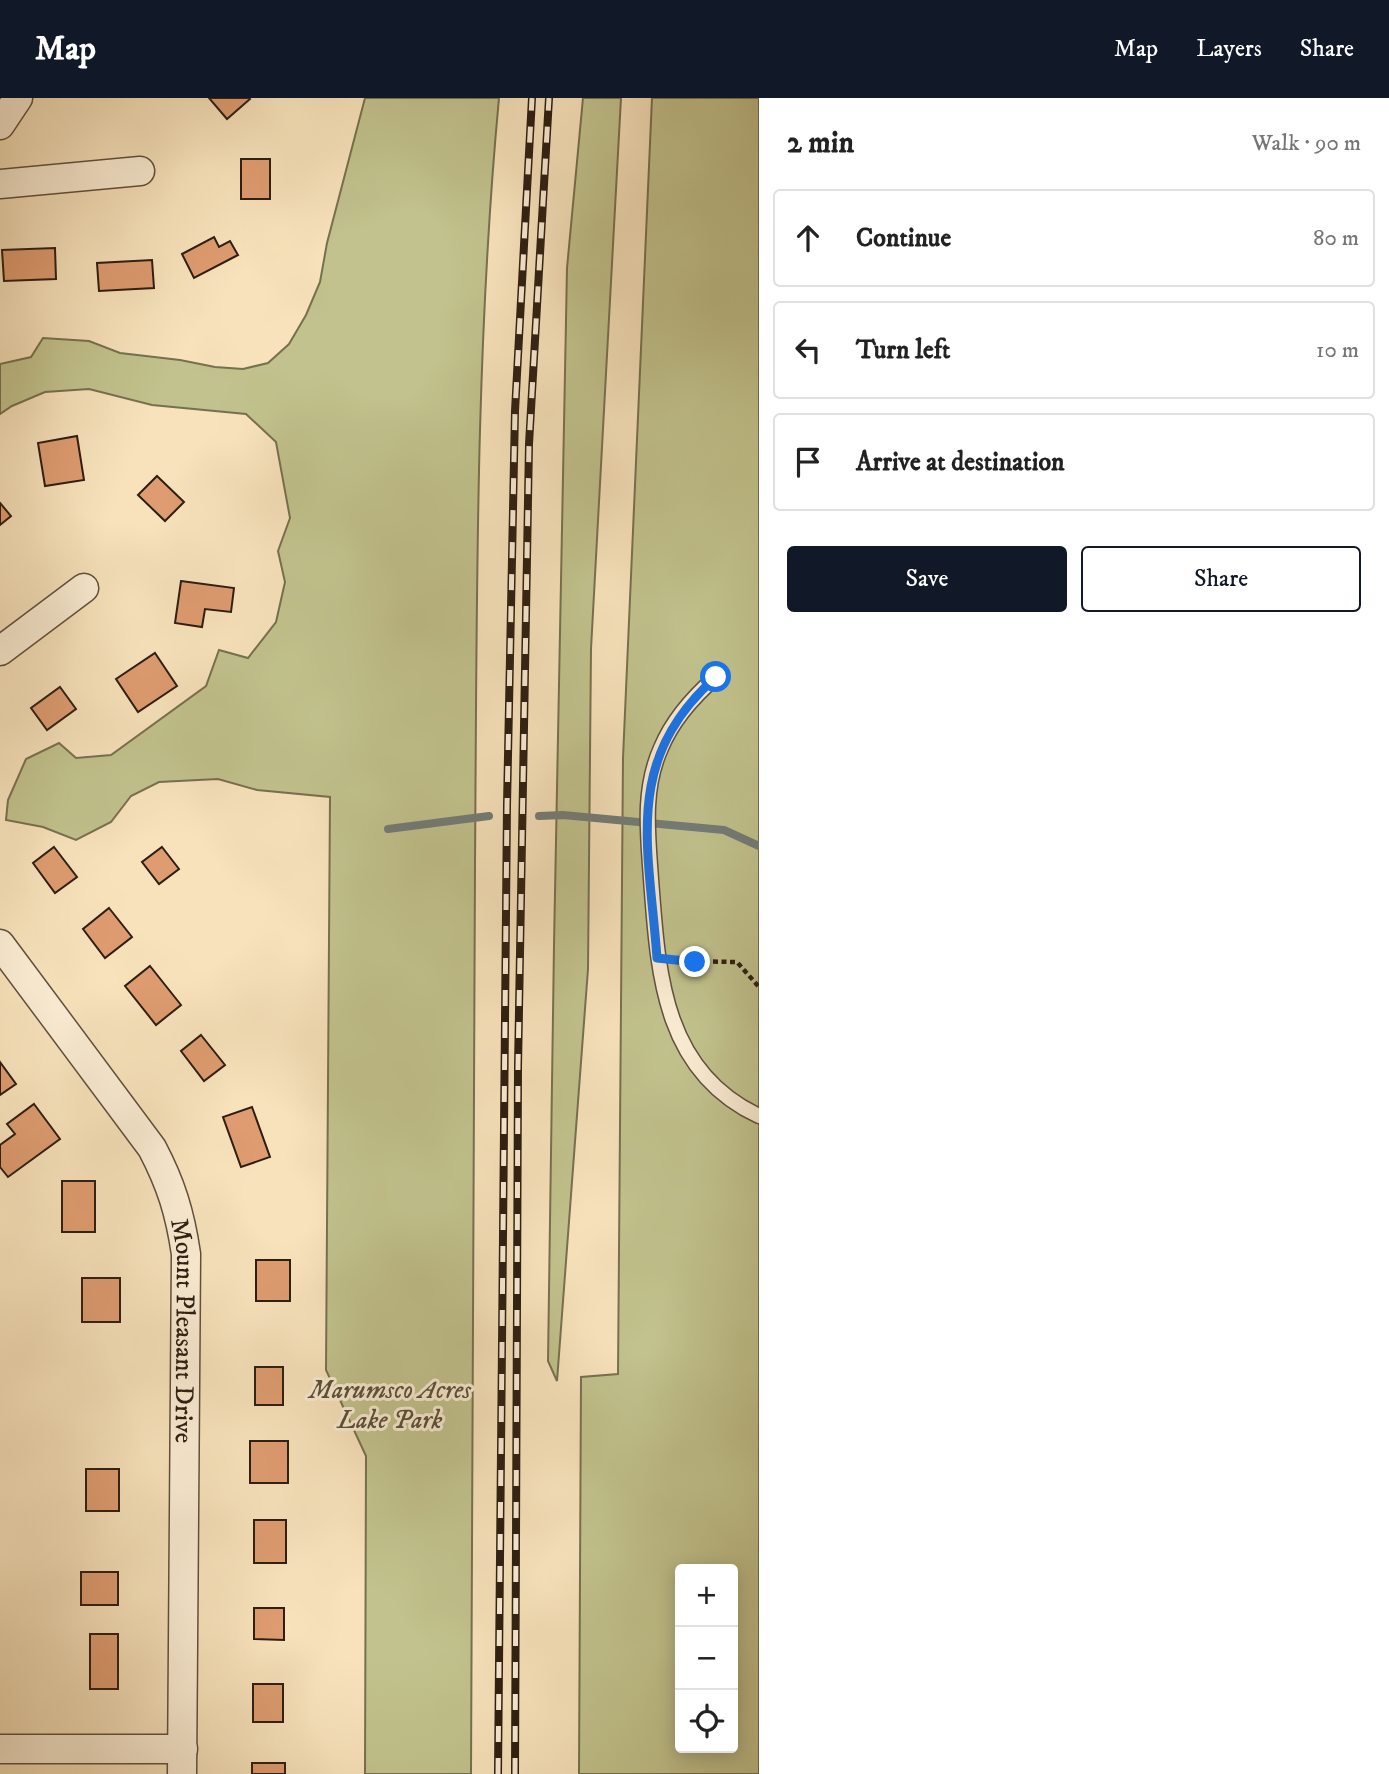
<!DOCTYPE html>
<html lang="en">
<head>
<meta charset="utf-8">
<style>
  :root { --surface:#fff; --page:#f6f6f6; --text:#222; --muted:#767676; --line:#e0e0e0; --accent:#111827 }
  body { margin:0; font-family:"IM FELL DW Pica",serif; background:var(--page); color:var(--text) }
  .controls { position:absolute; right:21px; bottom:21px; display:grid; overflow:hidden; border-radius:7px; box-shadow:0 4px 18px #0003 }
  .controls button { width:63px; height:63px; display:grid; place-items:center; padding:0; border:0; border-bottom:2px solid var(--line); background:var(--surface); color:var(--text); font:35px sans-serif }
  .stop { position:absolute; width:21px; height:21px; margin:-16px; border:5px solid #1a73e8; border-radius:50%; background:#fff }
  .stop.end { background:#1a73e8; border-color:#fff; box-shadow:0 2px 7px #0008 }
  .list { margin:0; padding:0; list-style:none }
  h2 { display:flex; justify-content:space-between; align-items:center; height:91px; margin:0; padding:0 28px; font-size:30px }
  h2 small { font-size:23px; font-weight:400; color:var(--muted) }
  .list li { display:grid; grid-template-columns:46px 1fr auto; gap:21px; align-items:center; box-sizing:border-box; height:98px; margin:0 14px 14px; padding:0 14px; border:2px solid var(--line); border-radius:7px }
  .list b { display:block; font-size:26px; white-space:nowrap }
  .list em { font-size:23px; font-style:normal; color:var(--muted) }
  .actions { display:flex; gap:14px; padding:21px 28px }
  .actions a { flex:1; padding:16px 0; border:2px solid var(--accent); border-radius:7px; text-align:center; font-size:24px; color:var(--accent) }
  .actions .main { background:var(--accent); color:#fff }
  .icon { flex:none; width:38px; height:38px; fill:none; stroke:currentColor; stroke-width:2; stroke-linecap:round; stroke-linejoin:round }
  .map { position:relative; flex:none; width:759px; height:1676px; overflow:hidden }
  header { display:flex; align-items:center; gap:42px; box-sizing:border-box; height:98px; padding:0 35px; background:var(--accent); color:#fff }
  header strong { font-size:33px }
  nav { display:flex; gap:38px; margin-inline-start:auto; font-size:24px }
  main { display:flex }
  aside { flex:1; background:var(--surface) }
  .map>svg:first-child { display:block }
</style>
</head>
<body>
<header>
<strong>Map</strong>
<nav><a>Map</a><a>Layers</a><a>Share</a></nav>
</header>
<main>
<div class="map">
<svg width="759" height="1676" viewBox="0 0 759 1676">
  <rect width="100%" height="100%" fill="#f7e2bb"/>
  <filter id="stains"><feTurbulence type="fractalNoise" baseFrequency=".00286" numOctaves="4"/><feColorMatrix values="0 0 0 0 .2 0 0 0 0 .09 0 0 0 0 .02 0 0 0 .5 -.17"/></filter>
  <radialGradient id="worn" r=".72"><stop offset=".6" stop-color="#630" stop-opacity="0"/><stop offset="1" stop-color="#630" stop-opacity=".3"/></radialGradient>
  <g fill="#c1c28d" stroke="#777050" stroke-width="2" fill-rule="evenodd">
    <path d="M 365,0 L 499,0 C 475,255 477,511 475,766 C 474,1069 472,1373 471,1676 L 365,1676 L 366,1358 L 326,1272 L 330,699 L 257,692 L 218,681 L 159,684 L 131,698 L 111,724 L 76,742 L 43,729 L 6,722 L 8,702 L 26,661 L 59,645 L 76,660 L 111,657 L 206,588 L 219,552 L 248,560 L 276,524 L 285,484 L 278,453 L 290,420 L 276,344 L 246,316 L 152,307 L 89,291 L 45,294 L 12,308 L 0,316 L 0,266 L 31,259 L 43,240 L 89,243 L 120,255 L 180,262 L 215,269 L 243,271 L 268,265 L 289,246 L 306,217 L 320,184 L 327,145 Z"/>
    <path d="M 583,0 L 621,0 L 591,551 L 588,871 L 557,1283 L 548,1263 L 554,847 L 567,170 Z"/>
    <path d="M 652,0 L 759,0 L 759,1676 L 579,1676 L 581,1279 L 618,1276 L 623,660 ZM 680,1471 L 733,1471 L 733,1650 L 680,1650 Z"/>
  </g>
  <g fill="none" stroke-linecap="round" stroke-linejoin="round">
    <g stroke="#737c78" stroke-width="8">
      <path d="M 539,718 L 563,717 L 724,732 L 759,748"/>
      <path d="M 388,731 L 489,718"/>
    </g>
  </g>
  <g fill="#de9c70" stroke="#2d1e13" stroke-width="2">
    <path d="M 209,0 L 249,0 L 250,1 L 227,21 Z"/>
    <rect x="241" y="61" width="29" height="40"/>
    <path d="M 214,139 L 219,149 L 230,143 L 238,157 L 194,180 L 182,156 Z"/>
    <path d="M 55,150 L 56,181 L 4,183 L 2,152 Z"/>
    <path d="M 152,162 L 154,190 L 99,193 L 97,165 Z"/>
    <path d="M 77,338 L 84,382 L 45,388 L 38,345 Z"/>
    <path d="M 157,378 L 184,404 L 165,423 L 138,397 Z"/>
    <path d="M 0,405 L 11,418 L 0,427 Z"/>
    <path d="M 181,483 L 234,490 L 231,514 L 205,511 L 202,529 L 175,525 Z"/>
    <path d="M 155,555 L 177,588 L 138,614 L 116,581 Z"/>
    <path d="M 60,589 L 76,611 L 47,632 L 31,610 Z"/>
    <path d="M 54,749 L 77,779 L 55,795 L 33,765 Z"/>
    <path d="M 162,749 L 179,771 L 159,786 L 142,764 Z"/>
    <path d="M 109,810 L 132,839 L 105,860 L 83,831 Z"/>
    <path d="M 150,868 L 181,907 L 156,927 L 125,888 Z"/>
    <path d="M 201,937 L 225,967 L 204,983 L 181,953 Z"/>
    <path d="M 0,964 L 16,986 L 0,997 Z"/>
    <path d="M 34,1006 L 60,1041 L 8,1079 L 0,1069 L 0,1047 L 15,1036 L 7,1026 Z"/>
    <path d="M 252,1009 L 270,1059 L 241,1069 L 223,1019 Z"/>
    <rect x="62" y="1083" width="33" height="51"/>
    <rect x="256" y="1162" width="34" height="41"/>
    <rect x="82" y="1180" width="38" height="44"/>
    <rect x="255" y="1269" width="28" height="38"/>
    <rect x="250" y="1343" width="38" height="42"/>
    <rect x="86" y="1371" width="33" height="42"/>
    <rect x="254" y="1422" width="32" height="43"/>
    <rect x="81" y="1474" width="37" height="33"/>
    <path d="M 254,1510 L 284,1510 L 284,1542 L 254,1541 Z"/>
    <rect x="90" y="1536" width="28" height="55"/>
    <rect x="253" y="1586" width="30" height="38"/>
    <rect x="252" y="1665" width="33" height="11"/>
  </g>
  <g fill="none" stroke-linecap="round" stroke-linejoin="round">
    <defs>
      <path id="service" d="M 716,579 C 693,599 673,621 661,650 C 642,692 648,737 651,781 C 658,873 662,973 759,1018"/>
      <g id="minor">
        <path d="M 0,27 L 18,0"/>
        <path d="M 0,86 L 140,73"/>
        <path d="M 0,553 L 84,490"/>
        <path id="s1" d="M 0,846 L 152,1050 C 171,1086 180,1115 186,1156 L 182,1676"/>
        <path d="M 0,1651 L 183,1651"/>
      </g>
    </defs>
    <use href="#service" stroke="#604f3d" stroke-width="17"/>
    <use href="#minor" stroke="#604f3d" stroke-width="31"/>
    <path stroke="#2d1e13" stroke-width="4.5" stroke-dasharray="5 3.5" stroke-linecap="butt" d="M 679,863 L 737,864 L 759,889"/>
    <use href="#service" stroke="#faecd3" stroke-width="14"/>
    <use href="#minor" stroke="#faecd3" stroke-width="28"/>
    <defs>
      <g id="rail">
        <path d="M 498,1676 L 507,707 L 515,313 L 532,0"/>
        <path d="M 515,1676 L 518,969 L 529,346 L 549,0"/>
      </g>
    </defs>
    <use href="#rail" stroke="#2d1e13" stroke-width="8"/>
    <use href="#rail" stroke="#faecd3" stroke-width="5" stroke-dasharray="16" stroke-linecap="butt"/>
  </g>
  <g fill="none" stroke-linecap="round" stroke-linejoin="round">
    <path stroke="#1a73e8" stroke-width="9" d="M 695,864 L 657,860 C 649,749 622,662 716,579"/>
  </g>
  <g text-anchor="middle" stroke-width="6" stroke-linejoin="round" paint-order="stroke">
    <g font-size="26" fill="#2d1e13" stroke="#faecd3">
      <text dy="9" stroke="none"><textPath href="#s1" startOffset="443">Mount Pleasant Drive</textPath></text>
    </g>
    <g font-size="26" font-style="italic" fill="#594f38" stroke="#faecd3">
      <text x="390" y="1300">Marumsco Acres<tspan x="390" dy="30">Lake Park</tspan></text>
    </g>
  </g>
  <rect width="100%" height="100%" filter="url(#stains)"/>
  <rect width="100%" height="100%" fill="url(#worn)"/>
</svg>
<div class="controls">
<button>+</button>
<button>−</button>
<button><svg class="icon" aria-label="locate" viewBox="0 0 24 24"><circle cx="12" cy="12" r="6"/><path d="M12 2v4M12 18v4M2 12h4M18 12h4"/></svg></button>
</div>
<div class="stop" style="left:716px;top:579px"></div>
<div class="stop end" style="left:695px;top:864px"></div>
</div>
<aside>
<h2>2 min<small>Walk · 90 m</small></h2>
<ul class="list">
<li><svg class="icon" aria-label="ahead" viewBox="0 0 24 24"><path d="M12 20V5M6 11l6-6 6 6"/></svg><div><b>Continue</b></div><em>80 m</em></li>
<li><svg class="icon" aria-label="left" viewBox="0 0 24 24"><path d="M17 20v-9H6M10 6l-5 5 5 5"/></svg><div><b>Turn left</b></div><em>10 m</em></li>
<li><svg class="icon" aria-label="arrive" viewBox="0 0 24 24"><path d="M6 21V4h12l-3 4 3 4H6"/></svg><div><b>Arrive at destination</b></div></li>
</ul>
<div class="actions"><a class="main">Save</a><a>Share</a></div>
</aside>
</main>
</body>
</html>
